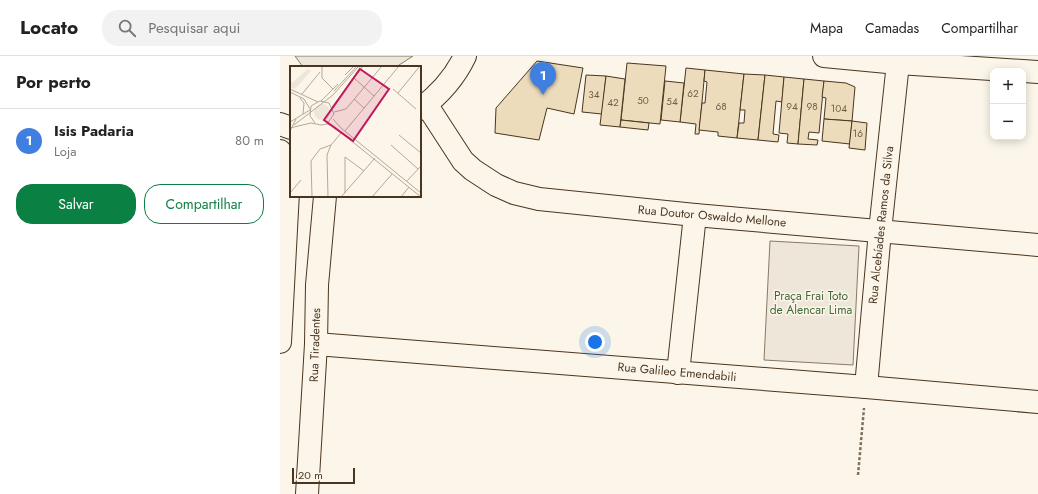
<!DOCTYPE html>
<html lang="pt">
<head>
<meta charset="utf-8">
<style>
  :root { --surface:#fff; --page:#f2f2f2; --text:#222; --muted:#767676; --line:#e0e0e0; --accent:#0b8043 }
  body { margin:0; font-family:Jost,sans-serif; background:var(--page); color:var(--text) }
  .controls { position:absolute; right:12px; top:12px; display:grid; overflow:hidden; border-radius:8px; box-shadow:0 2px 10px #0003 }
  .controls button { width:36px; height:36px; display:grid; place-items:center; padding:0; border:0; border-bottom:1px solid var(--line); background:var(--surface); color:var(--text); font:20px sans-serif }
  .scale { position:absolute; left:12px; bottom:10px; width:63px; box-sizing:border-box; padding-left:4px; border:2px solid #4a3520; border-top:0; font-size:11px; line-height:14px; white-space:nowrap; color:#4a3520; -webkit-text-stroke:3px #fbf6e9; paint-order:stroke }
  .you { position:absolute; left:315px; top:286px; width:14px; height:14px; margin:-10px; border:3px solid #fff; border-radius:50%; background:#1a73e8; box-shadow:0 0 0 6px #1a73e833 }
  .badge { display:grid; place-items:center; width:26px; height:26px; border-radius:50%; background:var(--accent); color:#fff; font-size:13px; font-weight:700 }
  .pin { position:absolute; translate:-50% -33px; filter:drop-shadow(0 1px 2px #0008) }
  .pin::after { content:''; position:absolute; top:21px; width:14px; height:12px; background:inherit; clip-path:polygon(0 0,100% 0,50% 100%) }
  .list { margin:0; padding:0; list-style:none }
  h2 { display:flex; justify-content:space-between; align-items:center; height:52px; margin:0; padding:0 16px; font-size:17px }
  h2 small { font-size:13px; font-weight:400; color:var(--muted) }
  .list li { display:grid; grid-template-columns:26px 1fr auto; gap:12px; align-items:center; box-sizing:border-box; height:64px; padding:0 16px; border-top:1px solid var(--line) }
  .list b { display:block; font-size:15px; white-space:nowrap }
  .list p { margin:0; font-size:13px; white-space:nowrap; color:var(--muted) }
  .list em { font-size:13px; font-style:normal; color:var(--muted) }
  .actions { display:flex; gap:8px; padding:12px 16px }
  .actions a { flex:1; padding:9px 0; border:1px solid var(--accent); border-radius:16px; text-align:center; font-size:14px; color:var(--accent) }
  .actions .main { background:var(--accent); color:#fff }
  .icon { flex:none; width:22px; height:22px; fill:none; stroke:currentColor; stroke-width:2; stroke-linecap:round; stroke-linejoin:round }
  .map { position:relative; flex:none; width:758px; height:438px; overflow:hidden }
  header { display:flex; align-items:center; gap:24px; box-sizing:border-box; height:56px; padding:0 20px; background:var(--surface); border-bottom:1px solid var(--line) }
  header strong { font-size:19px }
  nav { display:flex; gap:22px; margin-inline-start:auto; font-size:14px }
  .search { width:280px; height:36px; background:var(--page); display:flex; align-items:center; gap:10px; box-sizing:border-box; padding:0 14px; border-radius:16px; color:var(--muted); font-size:15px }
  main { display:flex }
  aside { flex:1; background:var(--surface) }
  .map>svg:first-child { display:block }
</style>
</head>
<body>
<header>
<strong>Locato</strong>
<div class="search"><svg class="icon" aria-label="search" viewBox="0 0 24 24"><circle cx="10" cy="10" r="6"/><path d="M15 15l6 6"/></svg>Pesquisar aqui</div>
<nav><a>Mapa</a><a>Camadas</a><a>Compartilhar</a></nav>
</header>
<main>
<aside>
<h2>Por perto<small></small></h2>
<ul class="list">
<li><span class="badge" style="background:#3f7fe0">1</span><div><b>Isis Padaria</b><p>Loja</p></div><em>80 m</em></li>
</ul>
<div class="actions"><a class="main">Salvar</a><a>Compartilhar</a></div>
</aside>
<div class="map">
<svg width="758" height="438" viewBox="0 0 758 438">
  <rect width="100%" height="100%" fill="#fbf6e9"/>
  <g fill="#ede6d9" stroke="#887966">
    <path d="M 15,0 L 133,0 L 116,11 L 23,11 Z"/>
    <path d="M 490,185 L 579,190 L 573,309 L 484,304 Z"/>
  </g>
  <g fill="#ecdcbc" stroke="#4a3520">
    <path d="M 257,5 L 303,12 L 294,58 L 267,52 L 259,84 L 215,77 L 216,52 Z"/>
    <path d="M 347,7 L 386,10 L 380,68 L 341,64 Z"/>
    <path d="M 406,12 L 425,14 L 419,78 L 415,78 L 416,68 L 400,66 Z"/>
    <path d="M 425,14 L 464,18 L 457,82 L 438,80 L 438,76 L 419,74 L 422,47 L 425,47 L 427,26 L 424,25 Z"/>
    <path d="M 464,18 L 485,19 L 478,84 L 457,82 L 459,67 L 464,67 L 465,54 L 460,54 Z"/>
    <path d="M 306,19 L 326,20 L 322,58 L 302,56 Z"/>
    <path d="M 485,19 L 504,21 L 502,46 L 496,45 L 493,78 L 499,79 L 498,86 L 478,84 Z"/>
    <path d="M 326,20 L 345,23 L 340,71 L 320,69 Z"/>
    <path d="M 504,21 L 524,23 L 518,88 L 507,87 L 508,78 L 499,77 Z"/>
    <path d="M 524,23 L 544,25 L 539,77 L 529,76 L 528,83 L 538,84 L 537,89 L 518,88 Z"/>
    <path d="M 385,25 L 404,27 L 400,66 L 381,64 Z"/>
    <path d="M 544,25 L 566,27 L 575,31 L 572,65 L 544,63 L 546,42 L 542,41 Z"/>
    <path d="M 544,63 L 572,65 L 570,88 L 542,85 Z"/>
    <path d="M 341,64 L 369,67 L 368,74 L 340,71 Z"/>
    <path d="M 572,65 L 587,67 L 585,94 L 569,92 Z"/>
  </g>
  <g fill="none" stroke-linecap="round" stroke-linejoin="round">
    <defs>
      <g id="minor">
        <path d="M 146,48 L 183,105 L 193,114 L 216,129 L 234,137 L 259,143 L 415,159 L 758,189"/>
        <path d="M 0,95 C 7,108 7,121 8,136 L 0,286"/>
        <path d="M 36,288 L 586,331 L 758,346"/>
        <path d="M 398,317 L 415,159"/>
        <path d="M 586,331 L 600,175 L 618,7"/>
        <path d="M 27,438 L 36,288 L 37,229 L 45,140"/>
      </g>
      <g id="major">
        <path d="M 544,0 L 618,7 L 758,16"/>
        <path d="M 140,53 C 159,39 175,21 185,0"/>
        <path d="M 0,68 L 11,72"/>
      </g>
    </defs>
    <use href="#minor" stroke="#4a3520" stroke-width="24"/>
    <use href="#major" stroke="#4a3520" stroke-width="24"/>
    <path stroke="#7f6f5c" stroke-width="2.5" stroke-dasharray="3 2" stroke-linecap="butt" d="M 578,419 L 584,352"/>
    <use href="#minor" stroke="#fbf6e9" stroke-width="22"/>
    <use href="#major" stroke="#fbf6e9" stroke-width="22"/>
  </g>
  <g text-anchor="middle" stroke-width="3" stroke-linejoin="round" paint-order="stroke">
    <g font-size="10" fill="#725f47">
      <text x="413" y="41">62</text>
      <text x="314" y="42">34</text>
      <text x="363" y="48">50</text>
      <text x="392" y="49">54</text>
      <text x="333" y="50">42</text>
      <text x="441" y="54">68</text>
      <text x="512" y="54">94</text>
      <text x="532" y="54">98</text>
      <text x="559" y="56">104</text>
      <text x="578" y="81">16</text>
    </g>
    <g font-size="12" fill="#4a3520" stroke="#fbf6e9">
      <text transform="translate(432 160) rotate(5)" y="4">Rua Doutor Oswaldo Mellone</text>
      <text transform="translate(601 169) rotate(-84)" y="4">Rua Alcebíades Ramos da Silva</text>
      <text transform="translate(35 289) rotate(-88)" y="4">Rua Tiradentes</text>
      <text transform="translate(397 316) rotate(5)" y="4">Rua Galileo Emendabili</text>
    </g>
    <g font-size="12" fill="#436837" stroke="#fbf6e9">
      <text x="531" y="244">Praça Frai Toto<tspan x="531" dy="14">de Alencar Lima</tspan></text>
    </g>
  </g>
  <g transform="translate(10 10)">
    <rect width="131" height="131" fill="#fbf6e9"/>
    <path d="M 18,3 L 21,5 L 5,23 L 0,21 L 0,16 L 3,16 ZM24 46a8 8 0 1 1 16 0a8 8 0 1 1-16 0Z" fill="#ede6d9"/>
    <path fill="none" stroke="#b4a999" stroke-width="1" d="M 32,0 L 32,12 L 43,23M 55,9 L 64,0M 64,12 L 84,30M 0,23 L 28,36M 103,23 L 126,43M 44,25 L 67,0M 0,26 L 14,33 L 20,43M 108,27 L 130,0M 12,28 L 30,6M 10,32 L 14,37 L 13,48M 64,33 L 74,42M 31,35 L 48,18M 42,41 L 73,0M 44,46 L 56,43 L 92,0M 43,53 L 51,62 L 131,127M 0,56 L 20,44M 37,58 L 43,60 L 131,131M 4,59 L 43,29 L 69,0M 0,62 L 21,57 L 31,59 L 37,58 L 44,48 L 39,37 L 30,35 L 21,40 L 20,50 L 25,57M 0,65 L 6,53M 55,65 L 109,0M 109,69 L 131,87M 101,79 L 128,103M 117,115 L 131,100M 0,127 L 11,114M 55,127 L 55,91 L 74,105M 22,131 L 21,95 L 30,83 L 41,79M 38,131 L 37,89 L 41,79 L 51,67M 51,131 L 85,92M 82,131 L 102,108M 111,131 L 119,121"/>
    <path fill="#c2185b" fill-opacity="0.15" stroke="#c2185b" stroke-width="2" d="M 70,3 L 99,23 L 63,75 L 34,54 Z"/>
    <rect width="131" height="131" fill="none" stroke="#4a3520" stroke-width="2"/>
  </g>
</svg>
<div class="controls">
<button>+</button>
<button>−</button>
</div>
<div class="scale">20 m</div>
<div class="you"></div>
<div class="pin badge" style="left:263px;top:39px;background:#3f7fe0">1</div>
</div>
</main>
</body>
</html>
